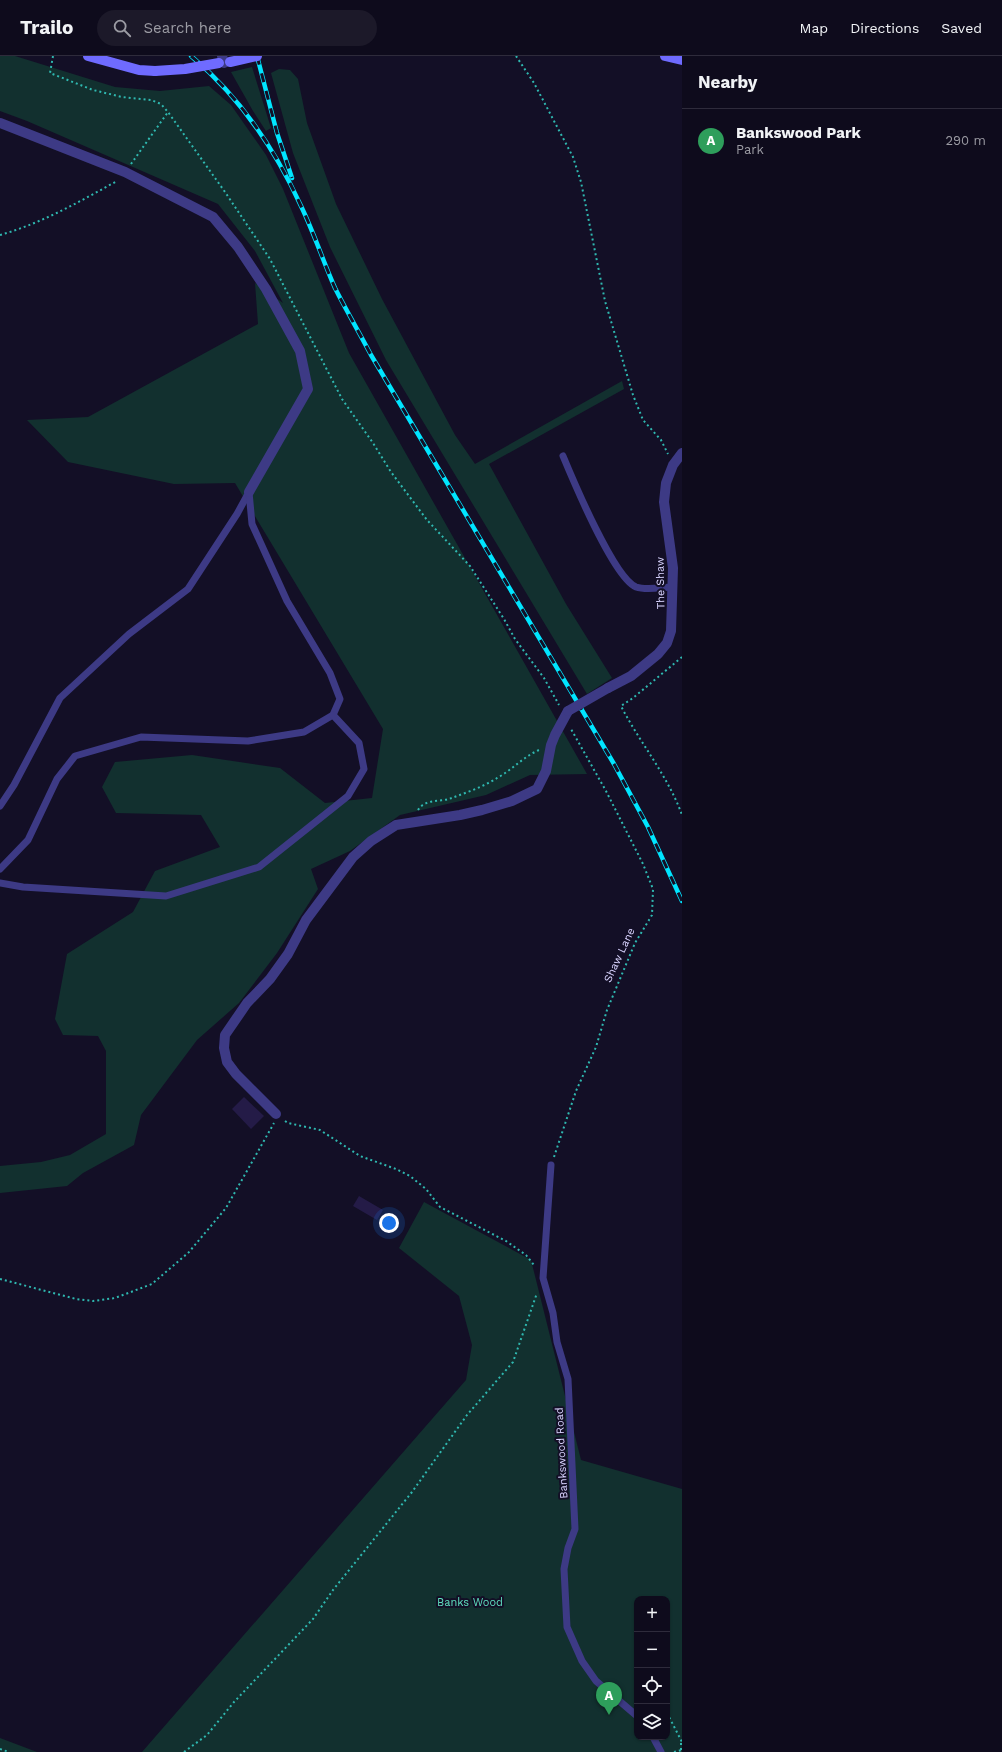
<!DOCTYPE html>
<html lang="en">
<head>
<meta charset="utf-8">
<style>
  :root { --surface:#0e0b1c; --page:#1c1929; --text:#f1f3f6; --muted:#9b9ba3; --line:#2e2b3b; --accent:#db2777 }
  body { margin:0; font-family:"Work Sans",sans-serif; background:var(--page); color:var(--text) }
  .controls { position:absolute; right:12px; bottom:12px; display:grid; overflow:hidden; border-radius:8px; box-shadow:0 1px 3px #0004 }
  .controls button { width:36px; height:36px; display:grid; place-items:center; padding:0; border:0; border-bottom:1px solid var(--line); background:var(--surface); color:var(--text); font:20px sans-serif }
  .you { position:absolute; left:389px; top:1167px; width:14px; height:14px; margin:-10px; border:3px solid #fff; border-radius:50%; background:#1a73e8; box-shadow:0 0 0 6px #1a73e833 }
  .badge { display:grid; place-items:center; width:26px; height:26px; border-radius:50%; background:var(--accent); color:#fff; font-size:13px; font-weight:700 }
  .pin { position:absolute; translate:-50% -33px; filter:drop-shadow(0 1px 2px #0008) }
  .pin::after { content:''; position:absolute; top:21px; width:14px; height:12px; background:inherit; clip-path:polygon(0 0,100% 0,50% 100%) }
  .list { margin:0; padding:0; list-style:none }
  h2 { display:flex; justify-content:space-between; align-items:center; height:52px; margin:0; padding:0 16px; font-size:17px }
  h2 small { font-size:13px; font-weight:400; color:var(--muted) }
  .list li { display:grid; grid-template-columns:26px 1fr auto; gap:12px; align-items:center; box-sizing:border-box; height:64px; padding:0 16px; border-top:1px solid var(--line) }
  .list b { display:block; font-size:15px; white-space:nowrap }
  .list p { margin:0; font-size:13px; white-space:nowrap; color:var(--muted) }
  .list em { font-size:13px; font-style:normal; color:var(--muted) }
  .icon { flex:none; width:22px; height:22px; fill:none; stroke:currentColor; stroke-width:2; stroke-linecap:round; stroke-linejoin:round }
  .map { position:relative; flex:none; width:682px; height:1696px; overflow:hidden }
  header { display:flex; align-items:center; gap:24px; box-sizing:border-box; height:56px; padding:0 20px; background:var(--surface); border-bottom:1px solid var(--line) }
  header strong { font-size:19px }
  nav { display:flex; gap:22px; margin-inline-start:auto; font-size:14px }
  .search { width:280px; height:36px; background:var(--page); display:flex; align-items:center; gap:10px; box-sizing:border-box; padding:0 14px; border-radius:22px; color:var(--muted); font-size:15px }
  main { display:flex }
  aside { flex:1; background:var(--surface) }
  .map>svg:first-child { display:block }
</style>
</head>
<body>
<header>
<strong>Trailo</strong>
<div class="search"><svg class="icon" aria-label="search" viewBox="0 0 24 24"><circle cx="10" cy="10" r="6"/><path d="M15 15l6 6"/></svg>Search here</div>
<nav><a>Map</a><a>Directions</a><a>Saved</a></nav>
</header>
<main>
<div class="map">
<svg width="682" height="1696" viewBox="0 0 682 1696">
  <rect width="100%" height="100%" fill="#130f26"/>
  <g fill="#12302f" fill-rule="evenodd">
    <path d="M 0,0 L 15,0 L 115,31 L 160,35 L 209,30 L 231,49 L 266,99 L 283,133 L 349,297 L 587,718 L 530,719 L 486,739 L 400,759 L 350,795 L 311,813 L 318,833 L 277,897 L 239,947 L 197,984 L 141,1059 L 134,1089 L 83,1117 L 67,1130 L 0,1137 L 0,1110 L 41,1106 L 70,1099 L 106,1078 L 106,995 L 98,980 L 63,979 L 55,963 L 67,898 L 133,856 L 155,815 L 220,791 L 201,759 L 116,757 L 102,731 L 115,706 L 192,699 L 280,712 L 325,747 L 372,742 L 383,673 L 235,427 L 174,428 L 68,406 L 27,364 L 88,361 L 258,268 L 255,227 L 283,247 L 255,195 L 218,148 L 27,65 L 0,55 Z"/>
    <path d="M 252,11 L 271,72 L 266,75 L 253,55 L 231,16 Z"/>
    <path d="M 279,13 L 290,14 L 298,23 L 307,67 L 336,148 L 382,243 L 455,379 L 475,408 L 622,325 L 624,333 L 489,408 L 566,548 L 612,622 L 587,638 L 386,304 L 330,191 L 293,97 L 271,17 Z"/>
    <path d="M 424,1146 L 531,1204 L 581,1404 L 682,1433 L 682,1696 L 142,1696 L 466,1324 L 472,1289 L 459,1240 L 399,1192 ZM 637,1543 L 667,1543 L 667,1681 L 637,1681 Z"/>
    <path d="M 0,1682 L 37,1696 L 0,1696 Z"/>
  </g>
  <g fill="#241b47">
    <path d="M 244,1041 L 264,1060 L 251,1073 L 232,1053 Z"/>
    <path d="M 359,1140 L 383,1154 L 377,1164 L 353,1150 Z"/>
  </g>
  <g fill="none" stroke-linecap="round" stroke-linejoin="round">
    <g stroke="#2fb8b0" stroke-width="2" stroke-dasharray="2 3" stroke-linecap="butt">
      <path d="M 53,0 L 50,17 L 93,34 L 122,41 L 151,44 L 161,48 L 168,56 L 225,136 L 270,203 L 342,343 L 373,387 L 391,416 L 427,464 L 470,510 L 504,563 L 515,583 L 544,622 L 559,649"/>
      <path d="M 516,0 L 534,27 L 573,101 L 581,126 L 605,245 L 633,339 L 643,364 L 661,384 L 668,398"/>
      <path d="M 131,108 L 168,56"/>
      <path d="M 0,179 C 42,167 79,146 117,125"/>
      <path d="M 682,601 L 633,642 L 621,650 C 640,687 668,720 682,759"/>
      <path d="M 418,754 C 425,743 438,746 449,743 C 465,737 483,731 497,722 C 512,714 523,701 539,694"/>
      <path d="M 285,1065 L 288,1067 L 320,1074 L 360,1100 L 396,1113 L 410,1120 L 426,1133 L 440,1151 L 506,1185 L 526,1199 L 534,1209"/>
      <path d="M 554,1101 L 576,1035 L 596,991 L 607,954 L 635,887 L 652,859 L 653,833 L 643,808 L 606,735 L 571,673"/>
      <path d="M 0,1223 L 76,1243 L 93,1245 L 115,1242 L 152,1228 L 189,1196 L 226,1152 L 274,1067"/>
      <path d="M 667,1657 L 682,1686"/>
      <path d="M 0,1693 L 9,1696"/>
      <path d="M 681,1694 L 681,1686"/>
      <path d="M 184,1696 L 207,1679 L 234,1646 L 313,1563 L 333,1534 L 412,1436 L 467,1359 L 513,1306 L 537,1237"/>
      <path d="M 674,1696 L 682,1694"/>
    </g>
    <g stroke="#3d3a85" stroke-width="7">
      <path d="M 563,400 C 573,424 614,522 636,531 C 647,535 662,531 673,531"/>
      <path d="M 0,750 L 14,729 L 60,642 L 129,578 L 188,533 L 237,458 L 249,436"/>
      <path d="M 0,813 L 28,784 L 57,723 L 75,700 L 141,681 L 248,685 L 304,676 L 333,659 L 340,643 L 330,617 L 287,545 L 252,468 L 249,436"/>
      <path d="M 0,827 L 23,831 L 166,840 L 259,811 L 348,740 L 364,713 L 359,687 L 333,659"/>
      <path d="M 551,1109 L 543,1222 L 553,1257 L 557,1286 L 568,1323 L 575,1473 L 568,1492 L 564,1513 L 567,1571 L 582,1605 L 596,1625 L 637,1660"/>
      <path d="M 653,1681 L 661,1696"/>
    </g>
    <g stroke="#3d3a85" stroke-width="10">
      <path d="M 222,0 L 224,7"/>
      <path d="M 0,67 L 125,116 L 213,161 L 238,191 L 266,233 L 300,295 L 308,333 L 249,436"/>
      <path d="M 608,632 L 631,620 L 658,598 L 667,587 L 671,575 L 673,512 L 664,446 L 666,427 L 673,409 L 682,397"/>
      <path d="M 276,1058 L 236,1018 L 227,1006 L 224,992 L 225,979 L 247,947 L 270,923 L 288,898 L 306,864 L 353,801 L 371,785 L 396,769 L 460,759 L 482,754 L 512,745 L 537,733 L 546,715 L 551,689 L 555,679 L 568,655"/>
    </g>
    <g stroke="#6f6bff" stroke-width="10">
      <path d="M 88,0 L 139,14 L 155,15"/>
      <path d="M 665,0 L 682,4"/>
    </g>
    <defs>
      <g id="rail">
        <path d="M 191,0 C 240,41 275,93 301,150 C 314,177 323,205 335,232 C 346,254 359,276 371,299 L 614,708 L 648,771 L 682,845"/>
        <path d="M 257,0 L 277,77 L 292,122"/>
      </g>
    </defs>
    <use href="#rail" stroke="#00e5ff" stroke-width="4.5"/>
    <use href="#rail" stroke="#130f26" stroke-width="3" stroke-dasharray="9" stroke-linecap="butt"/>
    <path stroke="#3d3a85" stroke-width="10" d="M 568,655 L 608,632"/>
    <g stroke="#6f6bff" stroke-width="10">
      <path d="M 230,6 L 257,0"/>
      <path d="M 155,15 L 185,13 L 219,7"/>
    </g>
  </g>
  <g text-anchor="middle" stroke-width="4" stroke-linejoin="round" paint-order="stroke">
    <g font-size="11" fill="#d9d4ff" stroke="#130f26">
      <text transform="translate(660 527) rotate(-91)" y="4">The Shaw</text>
      <text transform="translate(619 899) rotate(-65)" y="4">Shaw Lane</text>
      <text transform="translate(561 1397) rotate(-93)" y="4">Bankswood Road</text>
    </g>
    <g font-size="11" fill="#5fe0c0" stroke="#130f26">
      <text x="470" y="1550">Banks Wood</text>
    </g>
  </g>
</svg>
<div class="controls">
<button>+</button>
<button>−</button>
<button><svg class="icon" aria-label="locate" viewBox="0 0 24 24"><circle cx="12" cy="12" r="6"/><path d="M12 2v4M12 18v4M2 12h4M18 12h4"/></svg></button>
<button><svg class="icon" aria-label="layers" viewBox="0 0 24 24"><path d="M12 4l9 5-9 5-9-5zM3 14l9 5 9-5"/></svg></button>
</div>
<div class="you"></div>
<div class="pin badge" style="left:609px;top:1659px;background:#2e9e5b">A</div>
</div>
<aside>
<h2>Nearby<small></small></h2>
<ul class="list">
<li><span class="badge" style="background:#2e9e5b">A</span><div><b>Bankswood Park</b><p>Park</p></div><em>290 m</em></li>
</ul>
</aside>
</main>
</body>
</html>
